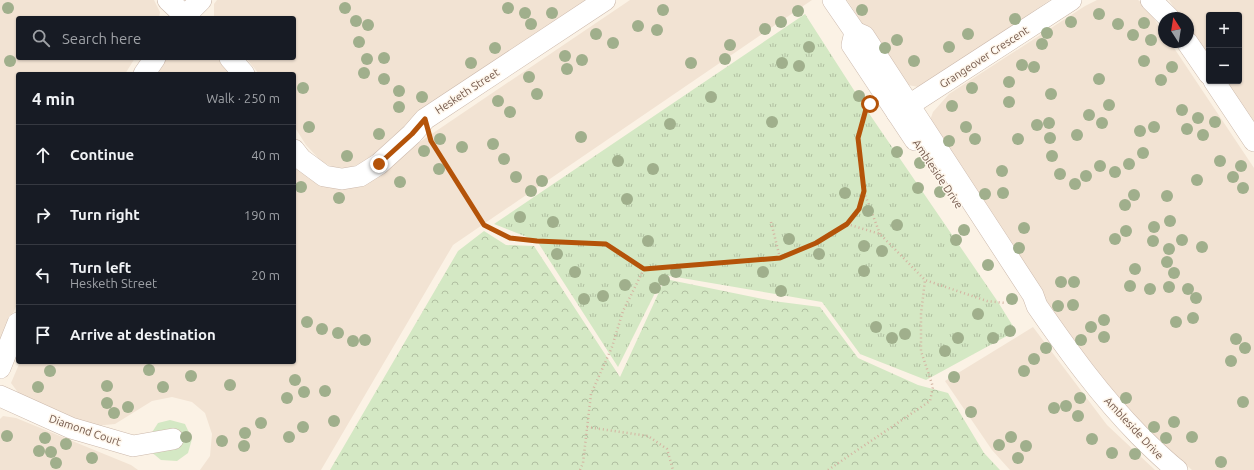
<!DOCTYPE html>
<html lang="en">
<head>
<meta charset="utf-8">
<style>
  :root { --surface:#171b24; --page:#20242c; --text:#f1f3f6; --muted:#9ea1a6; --line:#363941 }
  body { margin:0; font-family:Ubuntu,sans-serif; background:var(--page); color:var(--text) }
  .controls { position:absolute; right:12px; top:12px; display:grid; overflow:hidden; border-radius:4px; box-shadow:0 1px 3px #0004 }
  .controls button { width:36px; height:36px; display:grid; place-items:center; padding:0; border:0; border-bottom:1px solid var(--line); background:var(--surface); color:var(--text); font:20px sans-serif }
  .compass { position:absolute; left:1158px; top:12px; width:36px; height:36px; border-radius:50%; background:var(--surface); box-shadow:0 1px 3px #0004; rotate:348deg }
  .stop { position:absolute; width:12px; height:12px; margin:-9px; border:3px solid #b45309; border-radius:50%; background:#fff }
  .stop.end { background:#b45309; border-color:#fff; box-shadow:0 1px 4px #0008 }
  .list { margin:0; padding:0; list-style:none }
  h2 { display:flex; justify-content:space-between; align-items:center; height:52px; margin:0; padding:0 16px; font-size:17px }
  h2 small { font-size:13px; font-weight:400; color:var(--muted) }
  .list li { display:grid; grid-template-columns:26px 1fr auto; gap:12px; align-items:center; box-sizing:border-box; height:60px; padding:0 16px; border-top:1px solid var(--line) }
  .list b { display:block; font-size:15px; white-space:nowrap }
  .list p { margin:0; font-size:13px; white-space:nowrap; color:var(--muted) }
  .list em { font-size:13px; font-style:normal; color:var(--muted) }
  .icon { flex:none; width:22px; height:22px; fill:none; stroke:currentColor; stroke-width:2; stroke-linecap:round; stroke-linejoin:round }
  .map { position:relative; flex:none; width:1254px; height:470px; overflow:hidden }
  .search { position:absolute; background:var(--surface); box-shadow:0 1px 3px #0004; left:16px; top:16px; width:280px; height:44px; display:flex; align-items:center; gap:10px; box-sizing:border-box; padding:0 14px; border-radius:4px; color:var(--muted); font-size:15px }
  .panel { position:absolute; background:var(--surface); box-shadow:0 1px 3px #0004; left:16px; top:72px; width:280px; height:292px; border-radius:4px }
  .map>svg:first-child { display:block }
</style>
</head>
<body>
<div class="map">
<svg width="1254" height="470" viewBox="0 0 1254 470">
  <defs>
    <pattern id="forest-crowns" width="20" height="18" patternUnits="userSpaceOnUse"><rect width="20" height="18" fill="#d4e8c4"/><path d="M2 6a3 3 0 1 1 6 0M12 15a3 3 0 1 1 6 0" fill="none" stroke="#b0bfa1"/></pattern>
    <pattern id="park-tufts" width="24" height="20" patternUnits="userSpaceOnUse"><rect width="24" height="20" fill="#d4e8c4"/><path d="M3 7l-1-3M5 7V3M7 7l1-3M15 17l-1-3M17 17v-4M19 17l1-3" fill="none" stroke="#b0bfa1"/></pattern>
  </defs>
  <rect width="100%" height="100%" fill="#fbf2e5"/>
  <g fill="#f2e3d3">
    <path d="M 0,0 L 154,0 L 160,12 L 159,18 L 18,18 L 18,58 L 135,58 L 125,74 L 18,74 L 18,302 L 0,343 Z"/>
    <path d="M 217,0 L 592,0 L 421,114 L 392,137 L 367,161 L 348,168 L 333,167 L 322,162 L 306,145 L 294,126 L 294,74 L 259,74 L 246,58 L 294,58 L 294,18 L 214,18 L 214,4 Z"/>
    <path d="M 630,0 L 812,0 L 453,245 L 321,470 L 200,470 L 210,456 L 212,434 L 205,413 L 192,402 L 172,397 L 152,401 L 115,424 L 94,426 L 23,399 L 11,383 L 20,362 L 294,362 L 294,163 L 308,178 L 329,188 L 361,187 L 388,170 L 414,146 Z"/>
    <path d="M 847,0 L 1050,0 L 932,80 L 918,87 L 908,85 L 897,77 Z"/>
    <path d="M 1097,0 L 1138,0 L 1145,5 L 1164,34 L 1164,42 L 1170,42 L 1254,168 L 1254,470 L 1192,470 L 1133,417 L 1063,327 L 929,123 L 933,112 L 949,94 L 1085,6 Z"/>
    <path d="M 1169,0 L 1254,0 L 1254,125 L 1224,81 L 1239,81 L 1239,15 L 1209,15 L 1209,59 L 1188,28 L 1188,18 L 1181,18 Z"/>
    <path d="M 167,58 L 219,58 L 233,74 L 155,74 Z"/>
    <path d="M 1033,327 L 1107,425 L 1155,470 L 1010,470 L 992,450 L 945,381 Z"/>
    <path d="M 3,416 L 16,418 L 131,465 L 138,470 L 0,470 L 0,419 Z"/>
  </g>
  <path fill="#d4e8c4" d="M 170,420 L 185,424 L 192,439 L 188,453 L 177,461 L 161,460 L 150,451 L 151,434 L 158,423 Z"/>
  <path fill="url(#forest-crowns)" d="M 484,231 L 506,245 L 534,246 L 620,377 L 665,279 L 773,301 L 820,307 L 858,358 L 918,385 L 948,393 L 984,453 L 1000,470 L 330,470 L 458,251 Z"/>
  <path fill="url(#park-tufts)" d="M 805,14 L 866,109 L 998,302 L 1016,331 L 926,380 L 860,354 L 822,302 L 664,275 L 618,367 L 537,241 L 494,224 Z"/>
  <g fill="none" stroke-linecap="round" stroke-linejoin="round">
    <defs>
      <g id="minor">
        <path d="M 168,0 L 187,18"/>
        <path d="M 833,0 L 855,32 L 864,36 L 1033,295 L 1037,306 C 1069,352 1099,394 1139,435 C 1151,447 1163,459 1177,470"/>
        <path d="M 1151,0 L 1169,18"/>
        <path d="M 183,18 L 201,0"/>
        <path d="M 855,32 L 852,45 L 915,140"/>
        <path d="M 1187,42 L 1209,74"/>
        <path d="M 230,58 L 244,74"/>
        <path d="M 144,74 L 155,58"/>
        <path d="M 1214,81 L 1254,141"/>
        <path d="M 897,113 L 1071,0"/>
        <path d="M 294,150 L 301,159 L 324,176 L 342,179 L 360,176 L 379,164 L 412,134 L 425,119 L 605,0"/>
        <path d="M 0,368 L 18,323"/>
        <path d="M 0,396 L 71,428 L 133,446 L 173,439"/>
      </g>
    </defs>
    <use href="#minor" stroke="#ccb9ac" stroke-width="22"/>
    <g stroke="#d4b3a1" stroke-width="2.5" stroke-dasharray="1 3" stroke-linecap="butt">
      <path d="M 431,140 L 484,225 L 511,238 L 537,241 L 606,244 L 644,269 L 780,258 L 816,243 L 847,224 L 859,209 L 864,191 L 858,138 L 866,109 L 869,105"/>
      <path d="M 864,192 L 880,234"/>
      <path d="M 771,222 L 780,258"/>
      <path d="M 847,224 L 880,234 L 925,280 L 987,301 L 1005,303"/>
      <path d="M 587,427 L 648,436 L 667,449 L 673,470"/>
      <path d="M 580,470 L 583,463 L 591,394 L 612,347 L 623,311 L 644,269"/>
      <path d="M 828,470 L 930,401 L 933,387 L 921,351 L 921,314 L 925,280"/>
    </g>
    <use href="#minor" stroke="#fff" stroke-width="21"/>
  </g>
  <g fill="#a0af8c">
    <circle cx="8" cy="8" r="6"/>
    <circle cx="345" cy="8" r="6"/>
    <circle cx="508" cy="8" r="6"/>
    <circle cx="663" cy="10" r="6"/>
    <circle cx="862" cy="10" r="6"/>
    <circle cx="798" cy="11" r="6"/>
    <circle cx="525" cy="13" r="6"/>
    <circle cx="552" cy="13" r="6"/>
    <circle cx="1099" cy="14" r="6"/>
    <circle cx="1015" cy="19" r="6"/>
    <circle cx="356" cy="21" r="6"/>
    <circle cx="781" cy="22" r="6"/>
    <circle cx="1071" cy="22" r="6"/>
    <circle cx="1144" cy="23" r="6"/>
    <circle cx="531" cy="24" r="6"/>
    <circle cx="1118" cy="24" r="6"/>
    <circle cx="368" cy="25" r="6"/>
    <circle cx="638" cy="26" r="6"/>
    <circle cx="765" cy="29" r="6"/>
    <circle cx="657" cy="30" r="6"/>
    <circle cx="1047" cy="33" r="6"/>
    <circle cx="596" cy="34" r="6"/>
    <circle cx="968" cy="34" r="6"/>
    <circle cx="1133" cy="35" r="6"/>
    <circle cx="897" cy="40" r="6"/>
    <circle cx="1151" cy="40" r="6"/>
    <circle cx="359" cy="42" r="6"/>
    <circle cx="613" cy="43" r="6"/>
    <circle cx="1042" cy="44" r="6"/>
    <circle cx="730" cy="45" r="6"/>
    <circle cx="809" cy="47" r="6"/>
    <circle cx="949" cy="47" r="6"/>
    <circle cx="495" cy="48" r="6"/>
    <circle cx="885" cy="48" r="6"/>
    <circle cx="565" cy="56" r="6"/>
    <circle cx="384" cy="58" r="6"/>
    <circle cx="367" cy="59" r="6"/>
    <circle cx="725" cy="59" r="6"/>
    <circle cx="582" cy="60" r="6"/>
    <circle cx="10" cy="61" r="6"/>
    <circle cx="914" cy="61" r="6"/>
    <circle cx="1144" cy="61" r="6"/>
    <circle cx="471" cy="63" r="6"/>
    <circle cx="691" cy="63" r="6"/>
    <circle cx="782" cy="63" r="6"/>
    <circle cx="1022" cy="65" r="6"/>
    <circle cx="799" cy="66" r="6"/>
    <circle cx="1034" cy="67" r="6"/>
    <circle cx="1172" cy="67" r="6"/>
    <circle cx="567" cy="69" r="6"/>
    <circle cx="364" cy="73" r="6"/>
    <circle cx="529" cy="77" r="6"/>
    <circle cx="384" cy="79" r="6"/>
    <circle cx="1099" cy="79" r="6"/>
    <circle cx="1161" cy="80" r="6"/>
    <circle cx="1009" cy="82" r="6"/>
    <circle cx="303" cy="88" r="6"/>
    <circle cx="972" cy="88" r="6"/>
    <circle cx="399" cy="91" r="6"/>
    <circle cx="537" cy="94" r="6"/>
    <circle cx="1051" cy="94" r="6"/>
    <circle cx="859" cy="96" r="6"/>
    <circle cx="422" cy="97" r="6"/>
    <circle cx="711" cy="97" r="6"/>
    <circle cx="498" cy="101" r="6"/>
    <circle cx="1009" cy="102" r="6"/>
    <circle cx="1109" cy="105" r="6"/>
    <circle cx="952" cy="106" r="6"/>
    <circle cx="399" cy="107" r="6"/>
    <circle cx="1182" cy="110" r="6"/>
    <circle cx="510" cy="112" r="6"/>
    <circle cx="1089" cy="115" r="6"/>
    <circle cx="1198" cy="118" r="6"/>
    <circle cx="772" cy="122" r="6"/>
    <circle cx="1215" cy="122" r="6"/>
    <circle cx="1049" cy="123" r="6"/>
    <circle cx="1102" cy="123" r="6"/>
    <circle cx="670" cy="124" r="6"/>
    <circle cx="1037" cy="125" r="6"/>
    <circle cx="309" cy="127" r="6"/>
    <circle cx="966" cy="127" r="6"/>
    <circle cx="1154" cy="127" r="6"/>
    <circle cx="1187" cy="129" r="6"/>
    <circle cx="1140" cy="131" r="6"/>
    <circle cx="379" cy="134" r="6"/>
    <circle cx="1077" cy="135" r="6"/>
    <circle cx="1203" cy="135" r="6"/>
    <circle cx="581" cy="137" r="6"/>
    <circle cx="1050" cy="138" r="6"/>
    <circle cx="440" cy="139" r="6"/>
    <circle cx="975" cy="139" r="6"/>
    <circle cx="1018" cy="139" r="6"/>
    <circle cx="949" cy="141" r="6"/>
    <circle cx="493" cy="144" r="6"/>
    <circle cx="462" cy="147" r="6"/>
    <circle cx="424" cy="151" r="6"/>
    <circle cx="897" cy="152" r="6"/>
    <circle cx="1143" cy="153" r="6"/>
    <circle cx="347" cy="156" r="6"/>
    <circle cx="1052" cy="156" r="6"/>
    <circle cx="504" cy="159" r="6"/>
    <circle cx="618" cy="161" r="6"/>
    <circle cx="1220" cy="161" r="6"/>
    <circle cx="920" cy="163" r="6"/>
    <circle cx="1129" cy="164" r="6"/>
    <circle cx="1100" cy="166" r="6"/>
    <circle cx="1241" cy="166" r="6"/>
    <circle cx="439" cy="169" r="6"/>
    <circle cx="653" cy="169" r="6"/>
    <circle cx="1002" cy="171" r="6"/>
    <circle cx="1115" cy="172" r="6"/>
    <circle cx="1060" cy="174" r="6"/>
    <circle cx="1086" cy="176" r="6"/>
    <circle cx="516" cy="177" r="6"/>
    <circle cx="1233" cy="177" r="6"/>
    <circle cx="1197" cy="180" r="6"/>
    <circle cx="542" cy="181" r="6"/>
    <circle cx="400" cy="182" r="6"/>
    <circle cx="1075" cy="184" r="6"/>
    <circle cx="301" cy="187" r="6"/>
    <circle cx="918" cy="188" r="6"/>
    <circle cx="1243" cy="188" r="6"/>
    <circle cx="531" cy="191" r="6"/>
    <circle cx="940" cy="192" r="6"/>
    <circle cx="845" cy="193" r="6"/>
    <circle cx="1003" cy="193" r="6"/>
    <circle cx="985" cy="194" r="6"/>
    <circle cx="1134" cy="195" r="6"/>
    <circle cx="1167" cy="196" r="6"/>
    <circle cx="339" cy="198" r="6"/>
    <circle cx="627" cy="199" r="6"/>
    <circle cx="1125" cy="205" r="6"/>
    <circle cx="868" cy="211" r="6"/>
    <circle cx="520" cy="217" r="6"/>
    <circle cx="1170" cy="221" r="6"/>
    <circle cx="553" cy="222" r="6"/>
    <circle cx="897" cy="225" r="6"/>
    <circle cx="1154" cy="227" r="6"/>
    <circle cx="1024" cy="228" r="6"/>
    <circle cx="964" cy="230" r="6"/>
    <circle cx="1126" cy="231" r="6"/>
    <circle cx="789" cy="239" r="6"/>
    <circle cx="1115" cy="239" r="6"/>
    <circle cx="956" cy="240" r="6"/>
    <circle cx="1182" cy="240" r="6"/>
    <circle cx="648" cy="241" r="6"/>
    <circle cx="1153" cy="241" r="6"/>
    <circle cx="864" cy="246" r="6"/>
    <circle cx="1202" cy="247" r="6"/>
    <circle cx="1019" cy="248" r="6"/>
    <circle cx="1169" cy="249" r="6"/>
    <circle cx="882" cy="251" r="6"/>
    <circle cx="557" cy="254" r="6"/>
    <circle cx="819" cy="254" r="6"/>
    <circle cx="1167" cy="262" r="6"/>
    <circle cx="988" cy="265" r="6"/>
    <circle cx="1135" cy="269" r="6"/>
    <circle cx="864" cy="271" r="6"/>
    <circle cx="575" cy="272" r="6"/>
    <circle cx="676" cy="272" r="6"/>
    <circle cx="763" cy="272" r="6"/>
    <circle cx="1174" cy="273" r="6"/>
    <circle cx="664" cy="280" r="6"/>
    <circle cx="1061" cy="282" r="6"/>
    <circle cx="1074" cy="282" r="6"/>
    <circle cx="625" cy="285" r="6"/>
    <circle cx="1130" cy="286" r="6"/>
    <circle cx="1169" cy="287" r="6"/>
    <circle cx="655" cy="288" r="6"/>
    <circle cx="1150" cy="289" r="6"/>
    <circle cx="1188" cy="289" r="6"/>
    <circle cx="781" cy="291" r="6"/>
    <circle cx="603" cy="296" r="6"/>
    <circle cx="1196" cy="298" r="6"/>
    <circle cx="584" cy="299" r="6"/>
    <circle cx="1012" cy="299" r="6"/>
    <circle cx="1073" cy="305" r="6"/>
    <circle cx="1058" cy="306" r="6"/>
    <circle cx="978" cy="314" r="6"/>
    <circle cx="1193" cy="318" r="6"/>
    <circle cx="1104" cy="320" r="6"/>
    <circle cx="307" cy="322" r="6"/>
    <circle cx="1176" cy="322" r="6"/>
    <circle cx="876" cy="327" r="6"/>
    <circle cx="1091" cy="327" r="6"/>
    <circle cx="322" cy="329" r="6"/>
    <circle cx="1010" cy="331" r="6"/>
    <circle cx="338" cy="333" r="6"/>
    <circle cx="905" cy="334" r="6"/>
    <circle cx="1104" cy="337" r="6"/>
    <circle cx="892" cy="338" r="6"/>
    <circle cx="958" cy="338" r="6"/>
    <circle cx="993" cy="338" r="6"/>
    <circle cx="1236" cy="339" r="6"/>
    <circle cx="365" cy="340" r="6"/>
    <circle cx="1081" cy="340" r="6"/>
    <circle cx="353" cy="341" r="6"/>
    <circle cx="1046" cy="348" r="6"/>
    <circle cx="1245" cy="348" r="6"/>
    <circle cx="945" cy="351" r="6"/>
    <circle cx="1034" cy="359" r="6"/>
    <circle cx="1231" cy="361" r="6"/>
    <circle cx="149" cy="370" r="6"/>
    <circle cx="50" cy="371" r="6"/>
    <circle cx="1024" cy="371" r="6"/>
    <circle cx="191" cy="376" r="6"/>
    <circle cx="954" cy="377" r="6"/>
    <circle cx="295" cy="380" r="6"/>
    <circle cx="230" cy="385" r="6"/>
    <circle cx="107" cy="386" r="6"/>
    <circle cx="38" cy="387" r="6"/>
    <circle cx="163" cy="387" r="6"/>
    <circle cx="325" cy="391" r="6"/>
    <circle cx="304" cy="392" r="6"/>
    <circle cx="287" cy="398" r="6"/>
    <circle cx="1080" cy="398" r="6"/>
    <circle cx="1126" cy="398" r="6"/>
    <circle cx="1243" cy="402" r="6"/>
    <circle cx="107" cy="403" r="6"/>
    <circle cx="1066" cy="406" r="6"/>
    <circle cx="128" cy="407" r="6"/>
    <circle cx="1054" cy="408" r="6"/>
    <circle cx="971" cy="412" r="6"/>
    <circle cx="114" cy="413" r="6"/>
    <circle cx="1078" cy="416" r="6"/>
    <circle cx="334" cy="421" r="6"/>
    <circle cx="1174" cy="422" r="6"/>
    <circle cx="261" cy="423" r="6"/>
    <circle cx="303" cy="427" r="6"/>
    <circle cx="1154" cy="427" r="6"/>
    <circle cx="245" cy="433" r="6"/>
    <circle cx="7" cy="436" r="6"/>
    <circle cx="186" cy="437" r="6"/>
    <circle cx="289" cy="437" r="6"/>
    <circle cx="1011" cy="437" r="6"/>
    <circle cx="1192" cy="437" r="6"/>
    <circle cx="45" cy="438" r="6"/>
    <circle cx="1166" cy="438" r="6"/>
    <circle cx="1092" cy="439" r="6"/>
    <circle cx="222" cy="441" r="6"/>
    <circle cx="66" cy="444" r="6"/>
    <circle cx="999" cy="445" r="6"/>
    <circle cx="244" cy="446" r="6"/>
    <circle cx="1026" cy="446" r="6"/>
    <circle cx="39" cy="451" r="6"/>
    <circle cx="51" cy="452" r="6"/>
    <circle cx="1112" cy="453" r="6"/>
    <circle cx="1135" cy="454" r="6"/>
    <circle cx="92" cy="458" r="6"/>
    <circle cx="1018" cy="458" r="6"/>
    <circle cx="1221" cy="462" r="6"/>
    <circle cx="56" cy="463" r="6"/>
  </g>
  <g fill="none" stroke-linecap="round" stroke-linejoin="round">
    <path stroke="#b45309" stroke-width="5" d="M 379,164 L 412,134 L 425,119 L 431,141 L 484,225 L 510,238 L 537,241 L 606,244 L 644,269 L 780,258 L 816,243 L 847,224 L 859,209 L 864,191 L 858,138 L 866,109 L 870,104"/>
  </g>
  <g text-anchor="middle" stroke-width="3" stroke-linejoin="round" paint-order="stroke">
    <g font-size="11" fill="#73584b" stroke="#fef6eb">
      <text transform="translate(984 57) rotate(-33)" y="4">Grangeover Crescent</text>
      <text transform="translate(467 91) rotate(-33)" y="4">Hesketh Street</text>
      <text transform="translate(938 174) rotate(56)" y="4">Ambleside Drive</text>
      <text transform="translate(1134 428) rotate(47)" y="4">Ambleside Drive</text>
      <text transform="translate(85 430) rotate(19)" y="4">Diamond Court</text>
    </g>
  </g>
</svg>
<div class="controls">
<button>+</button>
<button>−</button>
</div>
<svg class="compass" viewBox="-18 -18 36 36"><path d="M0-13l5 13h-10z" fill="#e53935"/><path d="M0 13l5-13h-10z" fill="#9ea1a6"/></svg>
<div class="stop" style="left:870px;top:104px"></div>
<div class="stop end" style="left:379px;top:164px"></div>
<div class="search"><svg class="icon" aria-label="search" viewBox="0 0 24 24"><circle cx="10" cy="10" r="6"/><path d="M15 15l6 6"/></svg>Search here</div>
<section class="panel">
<h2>4 min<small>Walk · 250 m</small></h2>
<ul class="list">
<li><svg class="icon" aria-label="ahead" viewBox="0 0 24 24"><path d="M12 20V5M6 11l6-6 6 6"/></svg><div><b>Continue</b></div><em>40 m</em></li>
<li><svg class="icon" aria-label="right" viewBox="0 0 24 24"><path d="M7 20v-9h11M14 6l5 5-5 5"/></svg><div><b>Turn right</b></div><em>190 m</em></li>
<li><svg class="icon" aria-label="left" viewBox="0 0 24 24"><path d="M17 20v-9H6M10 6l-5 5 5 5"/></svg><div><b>Turn left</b><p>Hesketh Street</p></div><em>20 m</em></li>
<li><svg class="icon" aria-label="arrive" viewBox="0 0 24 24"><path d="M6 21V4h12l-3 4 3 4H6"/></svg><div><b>Arrive at destination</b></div></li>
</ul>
</section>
</div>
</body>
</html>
